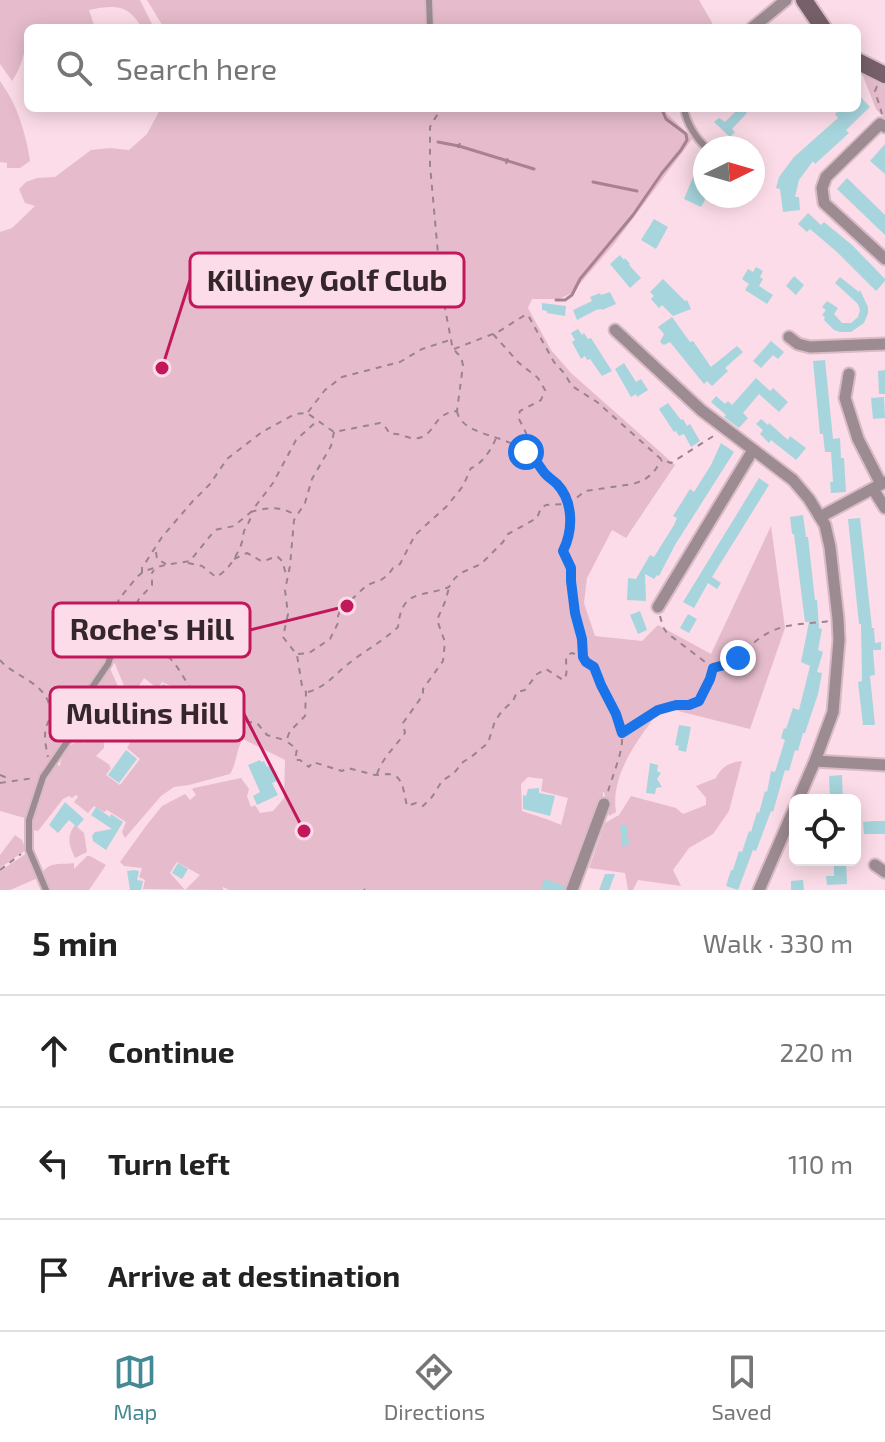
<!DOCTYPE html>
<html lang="en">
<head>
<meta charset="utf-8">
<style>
  :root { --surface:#fff; --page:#f6f6f6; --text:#222; --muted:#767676; --line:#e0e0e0; --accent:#448994 }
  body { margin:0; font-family:"Exo 2",sans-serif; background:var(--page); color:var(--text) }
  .controls { position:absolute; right:24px; bottom:24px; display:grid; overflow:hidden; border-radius:12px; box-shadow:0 4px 20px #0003 }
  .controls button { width:72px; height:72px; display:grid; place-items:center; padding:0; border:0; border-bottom:2px solid var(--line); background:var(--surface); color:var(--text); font:40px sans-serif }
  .compass { position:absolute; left:693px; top:136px; width:72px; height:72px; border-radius:50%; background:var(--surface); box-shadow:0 4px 20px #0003; rotate:85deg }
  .stop { position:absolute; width:24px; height:24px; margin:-18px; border:6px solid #1a73e8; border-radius:50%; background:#fff }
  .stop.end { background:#1a73e8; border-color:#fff; box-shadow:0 2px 8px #0008 }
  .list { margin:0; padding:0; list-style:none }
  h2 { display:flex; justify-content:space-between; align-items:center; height:104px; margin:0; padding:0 32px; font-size:34px }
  h2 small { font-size:26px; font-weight:400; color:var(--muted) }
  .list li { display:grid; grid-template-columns:52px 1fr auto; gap:24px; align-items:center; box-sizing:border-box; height:112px; padding:0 32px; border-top:2px solid var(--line) }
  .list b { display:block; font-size:30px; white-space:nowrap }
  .list em { font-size:26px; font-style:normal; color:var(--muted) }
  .icon { flex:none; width:44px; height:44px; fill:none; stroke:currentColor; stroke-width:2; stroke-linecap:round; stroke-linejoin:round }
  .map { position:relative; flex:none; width:885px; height:890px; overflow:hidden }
  .search { position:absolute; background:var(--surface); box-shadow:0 4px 20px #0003; left:24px; right:24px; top:24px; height:88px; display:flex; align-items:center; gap:20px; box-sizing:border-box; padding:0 28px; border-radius:12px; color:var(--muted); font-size:30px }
  .sheet { height:440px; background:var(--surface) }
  nav { display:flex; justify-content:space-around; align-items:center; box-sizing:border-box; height:112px; border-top:2px solid var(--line); background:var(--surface); font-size:22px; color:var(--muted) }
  nav a { display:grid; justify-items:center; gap:4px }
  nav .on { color:var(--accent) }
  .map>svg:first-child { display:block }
</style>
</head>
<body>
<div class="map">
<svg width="885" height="890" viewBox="0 0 885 890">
  <rect width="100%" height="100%" fill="#fcdce8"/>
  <g fill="#e6bccc" fill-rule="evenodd">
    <path d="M 0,0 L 140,0 L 154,28 L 142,28 C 128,4 115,5 89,10 L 95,28 L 28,28 C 26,47 23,65 12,81 L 0,64 Z"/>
    <path d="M 147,0 L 699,0 L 715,28 L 164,28 Z"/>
    <path d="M 861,71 L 885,85 L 885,119 L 876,109 Z"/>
    <path d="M 0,81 C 17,104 26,133 30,161 L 20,168 L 7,168 L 7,163 L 0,162 Z"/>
    <path d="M 161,108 L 670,108 L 666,113 L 693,138 L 614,244 L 572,293 L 559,299 L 532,299 L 528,308 L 551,350 L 571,373 L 675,465 L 626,538 L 612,530 L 587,578 L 584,603 L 595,636 L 642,641 L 658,625 L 711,654 L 771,526 L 785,628 L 750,729 L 662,707 C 640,737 610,773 616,812 L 609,816 L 604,792 L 603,792 L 603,800 L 567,890 L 229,890 L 223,887 L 223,890 L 143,889 L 145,880 L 139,877 L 142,868 L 124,866 L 120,862 L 146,826 L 162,806 L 185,794 L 190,800 L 196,795 L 192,789 L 194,788 L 241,778 L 249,789 L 247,796 L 251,807 L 255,805 L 260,813 L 273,811 L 284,798 L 285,760 L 243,739 C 236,749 237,763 230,774 L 189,785 L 174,787 L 161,796 L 125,838 L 122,832 L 126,822 L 107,810 L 104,812 L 94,806 L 88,813 L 74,802 L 78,797 L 76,795 L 72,798 L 69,796 L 63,799 L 38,831 L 33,830 C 31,811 46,780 56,764 L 60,766 C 61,754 68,747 78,740 L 84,743 L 96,736 L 104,741 L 104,748 L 96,756 L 110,765 L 109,766 L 111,768 L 106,775 L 120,785 L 140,759 L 127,748 L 130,743 L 125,738 L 112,735 L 95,726 L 75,729 C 80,706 96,685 109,666 L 128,709 L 133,708 L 142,730 L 154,732 L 169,712 L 171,707 L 167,705 L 173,693 L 173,687 L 162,682 L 158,689 L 144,678 L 130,700 L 115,664 L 112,661 L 123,632 L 125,621 L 114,610 L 113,634 L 104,665 L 80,702 L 69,731 L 43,771 L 38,782 L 28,819 L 0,811 L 0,232 L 12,228 L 35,206 L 25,203 L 19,189 L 26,182 L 37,178 L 55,177 L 91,150 L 110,148 L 129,150 L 147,134 ZM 528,777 L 543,779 L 541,791 L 568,798 L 561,825 C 549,819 536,816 522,811 L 521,784 ZM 177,862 L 200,875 L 185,890 L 170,873 Z"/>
    <path d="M 742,761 L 729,811 L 713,834 L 689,848 L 673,870 L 681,886 L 638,880 L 633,890 L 628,890 L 625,873 L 589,868 L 605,823 L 619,815 L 631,796 L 676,808 L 683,814 L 706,805 L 706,798 L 696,786 L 716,778 C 721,767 730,762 742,761 Z"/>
    <path d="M 75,825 L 84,833 L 87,852 L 75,858 C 69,845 66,837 75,825 Z"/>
    <path d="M 15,835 L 22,840 L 26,850 L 0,868 L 0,855 Z"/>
    <path d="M 27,853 L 38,878 L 10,890 L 0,890 L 0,871 Z"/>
    <path d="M 87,856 L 90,856 L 106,865 L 89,890 L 49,890 L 43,872 C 50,861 62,865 74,863 L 74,869 Z"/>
  </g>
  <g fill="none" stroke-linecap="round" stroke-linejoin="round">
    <g stroke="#a98191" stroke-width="3">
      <path d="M 438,142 L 459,146 L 534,169"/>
      <path d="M 593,182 L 637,191"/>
      <path d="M 556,300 L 565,300 L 572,295 L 580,279 L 633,215 L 662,173 L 681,150 L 687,140 L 686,134 L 666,119 L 663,112 L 665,108"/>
    </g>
  </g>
  <g fill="#a7d5dd">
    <path d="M 857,93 L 870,107 L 846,130 L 849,133 L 815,164 L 813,161 L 799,180 L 795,197 L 799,197 L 800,210 L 783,212 L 780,189 L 776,188 L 779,177 L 794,157 L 838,118 L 835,114 L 841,108 L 857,108 Z"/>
    <path d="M 739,108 L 741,108 L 747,113 L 732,129 L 735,132 L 730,137 L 714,122 L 719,118 L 725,122 Z"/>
    <path d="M 885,144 L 885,174 L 870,161 Z"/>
    <path d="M 696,170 L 705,175 L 705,200 L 701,207 L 684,199 Z"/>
    <path d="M 847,178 L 885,215 L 885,235 L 837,189 Z"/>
    <path d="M 808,213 L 821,225 L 824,222 L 852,245 L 885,279 L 885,281 L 876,291 L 837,252 L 810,229 L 807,232 L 798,224 Z"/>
    <path d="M 654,219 L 668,227 L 656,249 L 641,240 Z"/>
    <path d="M 620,255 L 624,260 L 625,258 L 630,264 L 629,265 L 641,278 L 630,288 L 610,264 Z"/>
    <path d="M 756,267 L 763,271 L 760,277 L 763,279 L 759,286 L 773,295 L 767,304 L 745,290 L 749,284 L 742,279 L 748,269 L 753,272 Z"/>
    <path d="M 794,276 L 804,285 L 796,295 L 786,286 Z"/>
    <path d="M 840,277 L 859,292 L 860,290 L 868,307 L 868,313 L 864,323 L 851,332 L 840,332 L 834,330 L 824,320 L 825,317 L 822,315 L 826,310 L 822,307 L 827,301 L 838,308 L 834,314 L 842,323 L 851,323 L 858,317 L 860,310 L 858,304 L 835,283 Z"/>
    <path d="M 663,279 L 685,301 L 687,300 L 691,309 L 673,316 L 662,305 L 659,308 L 651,299 L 654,296 L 650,292 Z"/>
    <path d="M 610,292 L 616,304 L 602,310 L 602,309 L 596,310 L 577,320 L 573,310 L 592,301 L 590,297 L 600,293 L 601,295 Z"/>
    <path d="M 542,303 L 566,306 L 565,316 L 547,313 L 547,311 L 542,310 Z"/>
    <path d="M 672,317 L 690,342 L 693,341 L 711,367 L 737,346 L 743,352 L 725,368 L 728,371 L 712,386 L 707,381 L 704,384 L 670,342 L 664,345 L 660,342 L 664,334 L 658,327 Z"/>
    <path d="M 578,329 L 582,335 L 584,333 L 588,339 L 591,338 L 612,371 L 602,376 L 590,359 L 587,360 L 585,356 L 581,359 L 572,342 L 575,340 L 571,333 Z"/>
    <path d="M 771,341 L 784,352 L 778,359 L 773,355 L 761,368 L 753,361 Z"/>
    <path d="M 825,360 L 833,439 L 840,438 L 841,458 L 844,458 L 846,492 L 831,493 L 830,482 L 833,482 L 831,452 L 825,452 L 823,434 L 820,434 L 813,361 Z"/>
    <path d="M 624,363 L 636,382 L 641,379 L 648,390 L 637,397 L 636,394 L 631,397 L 615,369 Z"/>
    <path d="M 885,370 L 885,394 L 879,394 L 878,371 Z"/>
    <path d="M 756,378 L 770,391 L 773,388 L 788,402 L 779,412 L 759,394 L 743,413 L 748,418 L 739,428 L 724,417 L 726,415 L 711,402 L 716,396 L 725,404 L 728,401 L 732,405 Z"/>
    <path d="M 884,397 L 885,418 L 873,419 L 871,398 Z"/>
    <path d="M 668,403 L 681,420 L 683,419 L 687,426 L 690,424 L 700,441 L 691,447 L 684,434 L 679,436 L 676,431 L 674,432 L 659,409 Z"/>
    <path d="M 761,419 L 768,425 L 769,423 L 788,440 L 790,436 L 806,448 L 796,460 L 771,440 L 769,443 L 760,434 L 763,430 L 756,424 Z"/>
    <path d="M 721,443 L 734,452 L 675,545 L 659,576 L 657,575 L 654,579 L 645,574 L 646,601 L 627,600 L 628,578 L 636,579 L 650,555 L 654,557 L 674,525 L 677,518 L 673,516 L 690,489 L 694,492 L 711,465 Z"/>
    <path d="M 759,478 L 769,485 L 712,577 L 721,583 L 717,589 L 708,583 L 694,608 L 683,602 Z"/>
    <path d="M 803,515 L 806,537 L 808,537 L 815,600 L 817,600 L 819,628 L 822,629 L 818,650 L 823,652 L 817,672 L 822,673 L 818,694 L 805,733 L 803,733 L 798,751 L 795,750 L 789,771 L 785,770 L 773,812 L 771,811 L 756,851 L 753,850 L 738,890 L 726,886 L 731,870 L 733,870 L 739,851 L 742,852 L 749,831 L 751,832 L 757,812 L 759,813 L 765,791 L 767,792 L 771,771 L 775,772 L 785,740 L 781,738 L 784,728 L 786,729 L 793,708 L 799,710 L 810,666 L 801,662 L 809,622 L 805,622 L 794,534 L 792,534 L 790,517 Z"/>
    <path d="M 860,518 L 872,628 L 874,628 L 875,643 L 881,642 L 881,650 L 873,650 L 875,675 L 870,676 L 875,725 L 863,725 L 858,682 L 862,681 L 861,624 L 859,624 L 848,519 Z"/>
    <path d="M 640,611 L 647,630 L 638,634 L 630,615 Z"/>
    <path d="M 688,614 L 697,619 L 689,633 L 680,628 Z"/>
    <path d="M 163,684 L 171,688 L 162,706 L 167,708 L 161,721 L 159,720 L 153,730 L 145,726 L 149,719 L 139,714 L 150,692 L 157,696 Z"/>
    <path d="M 679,725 L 691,727 L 686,752 L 678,750 L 679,746 L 675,745 Z"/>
    <path d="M 126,750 L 137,759 L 119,783 L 108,775 Z"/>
    <path d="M 260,760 L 261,762 L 264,761 L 267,767 L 270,766 L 277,781 L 272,783 L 278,795 L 257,805 L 253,796 L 260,792 L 248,765 Z"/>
    <path d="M 650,763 L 658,765 L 657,771 L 661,773 L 657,779 L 662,787 L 656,788 L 655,794 L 646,793 Z"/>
    <path d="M 842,775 L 843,800 L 830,800 L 829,776 Z"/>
    <path d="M 539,788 L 539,793 L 555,796 L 550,816 L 523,809 L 523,795 L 526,796 L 528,789 Z"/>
    <path d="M 65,802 L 84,819 L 77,827 L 69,820 L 58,833 L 49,825 Z"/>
    <path d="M 96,807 L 110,817 L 111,814 L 123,822 L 106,850 L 93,841 L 92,836 L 95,832 L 112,829 L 91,815 Z"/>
    <path d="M 874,821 L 885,821 L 885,834 L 864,834 L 863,822 Z"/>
    <path d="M 620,826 L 627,826 L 629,846 L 622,846 Z"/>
    <path d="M 834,860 L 846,860 L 847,884 L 827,885 L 826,876 L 834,876 Z"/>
    <path d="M 178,863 L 188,869 L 182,879 L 172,873 Z"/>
    <path d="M 134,870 L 139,871 L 137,880 L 143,881 L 141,890 L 130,890 L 127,871 Z"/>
    <path d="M 605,874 L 615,874 L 609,890 L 599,890 Z"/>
    <path d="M 544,879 L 565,886 L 564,890 L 541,890 Z"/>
    <path d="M 803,880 L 804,890 L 791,890 L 791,881 Z"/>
  </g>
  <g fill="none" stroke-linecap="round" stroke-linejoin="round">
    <defs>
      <g id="lane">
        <path d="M 429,0 L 430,28"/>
        <path d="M 684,108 C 686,122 696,139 707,148"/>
        <path d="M 46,890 L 29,850 L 29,820 L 43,777 L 71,736 L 75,719 L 93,686 L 108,664 L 113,649"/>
      </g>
      <g id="street">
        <path d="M 752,28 L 786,0"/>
        <path d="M 885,127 L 880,124 L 826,177 L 822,188 L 824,203 L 885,259"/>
        <path d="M 615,330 L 701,410 L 793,480 L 809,499 L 825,525 L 830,547 L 838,619 L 839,640 L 833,712 L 815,761 L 798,800"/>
        <path d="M 789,337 L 798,344 L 810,347 L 885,344"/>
        <path d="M 849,374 L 845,398 L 858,439 L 881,484"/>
        <path d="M 873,489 L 885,508"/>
        <path d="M 820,517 L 885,482"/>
        <path d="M 658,607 L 753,450"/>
        <path d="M 815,761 L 885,765"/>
        <path d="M 875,865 L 885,872"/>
        <path d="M 572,890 L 604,804"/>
        <path d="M 759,890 L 795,807"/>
      </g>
      <g id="secondary">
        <path d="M 804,0 L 823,28"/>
        <path d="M 857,61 L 885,75"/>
      </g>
    </defs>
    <use href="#lane" stroke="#d8bbc6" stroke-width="10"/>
    <use href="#street" stroke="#d8bbc6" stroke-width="15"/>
    <use href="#secondary" stroke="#d8bbc6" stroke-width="20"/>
    <g stroke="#9b838d" stroke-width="2" stroke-dasharray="6 6" stroke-linecap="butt">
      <path d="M 877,86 L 875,91 L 882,114"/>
      <path d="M 458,148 L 460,143"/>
      <path d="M 506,164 L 508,157"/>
      <path d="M 493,334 L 519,363 L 538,378 L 545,390 L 541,400 L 520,411 L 518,417 L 526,433 L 529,453"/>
      <path d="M 454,349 L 498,332 L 525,315 L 528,315 L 554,362 L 564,373 L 572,386 L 597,402 L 662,460 L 671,463 L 715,435"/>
      <path d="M 457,411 C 460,431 493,435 508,442 C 515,445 523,450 530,455 C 539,461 541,471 550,478 C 568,494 572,503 569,527 C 568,536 567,543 563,551 C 572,571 571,589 575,610 C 577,626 582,640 583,656"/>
      <path d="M 308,412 L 325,390 L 342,377 L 400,362 L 422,349 L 450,340"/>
      <path d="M 334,432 L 331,446 L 312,479 L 305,503 L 294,520 L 290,566 L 285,590 L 288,614 L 283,637 L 297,655 L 302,686 L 306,692 L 305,716 L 290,731 L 286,741 L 297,749 L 295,760 L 300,760 L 309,767 L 313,762 L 342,771 L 348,768 L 375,775 L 389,774 L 397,777 L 402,783 L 407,806 L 416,803 L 423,806 L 432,797 L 442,781 L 454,773 L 463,762 L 471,757 L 488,743 L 495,721 L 502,711 L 513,701 L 517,692 L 525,690 L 537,674 L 546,669 L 563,680 C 570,673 564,664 567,655 L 572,653 L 583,657 L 586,662 L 594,667 C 597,673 599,679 601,685 C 607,702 620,715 622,733 C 624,753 611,777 607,796"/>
      <path d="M 156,552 L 157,559 L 166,564"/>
      <path d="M 234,559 L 247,553 C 265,562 257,564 277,556 L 282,561 L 286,574"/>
      <path d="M 188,563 L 202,566 L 216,577 C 228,571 236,557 241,545 C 243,540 243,535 244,531 C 248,523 251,521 251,512 C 266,507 284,506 296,516"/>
      <path d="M 142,573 L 142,568 L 162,537 L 192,502 L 210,484 L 227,459 L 262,432 L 295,414 L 307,413 L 334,432 L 380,423 L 384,425 L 390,434 C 401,432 411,442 422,437 C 438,429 433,414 457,411 L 463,365 L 461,357 L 456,352 L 452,345 L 441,287 L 430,165 L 430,127 L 437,115 L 436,108"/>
      <path d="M 660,616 L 663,627 L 667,633 L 713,668"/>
      <path d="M 122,622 L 129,618 L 139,599 L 152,585 L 152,573 L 154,570"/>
      <path d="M 120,623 C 136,624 142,631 152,642 C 159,649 168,655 175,664 C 190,685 198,709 225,720 C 235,723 247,721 257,723 L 267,735 L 284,740"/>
      <path d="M 116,640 L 120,629 L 116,608 L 119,599 L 137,577 L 144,571 L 165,565 L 190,561 L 215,530 L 234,526 L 251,512 L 273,483 L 296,440 L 316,422"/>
      <path d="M 298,654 L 309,653 L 330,639 L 338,623 L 338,616 L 343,603 L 351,600 L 367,585 L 381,580 L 388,575 L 393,568 L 400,564 L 415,535 L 447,506 L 463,486 L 471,468 C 481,465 492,449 496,438"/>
      <path d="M 0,660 C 12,675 43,682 49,704 C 50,708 50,713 51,717 C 42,730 45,742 48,757"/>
      <path d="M 308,692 C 326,687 334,675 348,664 C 363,652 383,641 398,627 C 402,588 421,598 449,587 L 455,578 L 463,572 L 481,564 L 503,542 L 508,534 L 537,518 L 541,508 L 546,505 L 569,504 L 585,491 L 633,484 L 644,480 L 653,473 L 662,460"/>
      <path d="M 623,732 C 635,725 648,714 661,709 C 672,705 682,707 691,704 C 705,700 710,680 713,668 C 743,660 748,642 772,631 C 789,623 810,624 829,621"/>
      <path d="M 377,774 C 383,757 395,747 405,733 L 403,723 L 423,695 L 423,689 L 443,661 L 445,642 L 437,620 L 445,602 L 449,588"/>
      <path d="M 0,775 L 10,779"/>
      <path d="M 0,783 L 34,778"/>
      <path d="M 0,870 L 21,854"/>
      <path d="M 364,890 L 365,889"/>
    </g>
    <use href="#lane" stroke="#9c8b91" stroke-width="6"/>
    <use href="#street" stroke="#9c8b91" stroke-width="11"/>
    <use href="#secondary" stroke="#776069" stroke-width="16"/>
  </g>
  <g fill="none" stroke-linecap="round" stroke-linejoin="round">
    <path stroke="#1a73e8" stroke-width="10" d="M 526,452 C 537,460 536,462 543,471 C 547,477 553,480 557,484 C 574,502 573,531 563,551 L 571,568 L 571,581 L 575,613 L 582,639 L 583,657 L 586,662 L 594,667 L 601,685 L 616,714 L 622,733 L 658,710 L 676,705 L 689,705 L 699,701 L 710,679 L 713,668 L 728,664 L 738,658"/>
  </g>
  <path fill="none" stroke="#c2185b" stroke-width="3" d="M162 368L190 280M347 606L250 630M304 831L244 714"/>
  <g fill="#c2185b" stroke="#fcdce8" stroke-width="3">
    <circle cx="162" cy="368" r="8"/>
    <circle cx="347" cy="606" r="8"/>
    <circle cx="304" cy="831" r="8"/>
  </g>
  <g fill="#fcdce8" stroke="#c2185b" stroke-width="3">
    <rect x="190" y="253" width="274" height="54" rx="8"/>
    <rect x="53" y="603" width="197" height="54" rx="8"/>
    <rect x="50" y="687" width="194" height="54" rx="8"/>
  </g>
  <g font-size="30" text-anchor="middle" font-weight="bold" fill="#35262c">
    <text x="327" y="291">Killiney Golf Club</text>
    <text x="152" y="640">Roche's Hill</text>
    <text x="147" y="724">Mullins Hill</text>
  </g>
</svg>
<div class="controls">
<button><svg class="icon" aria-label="locate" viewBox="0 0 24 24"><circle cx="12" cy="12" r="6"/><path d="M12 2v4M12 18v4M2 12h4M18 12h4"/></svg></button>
</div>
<svg class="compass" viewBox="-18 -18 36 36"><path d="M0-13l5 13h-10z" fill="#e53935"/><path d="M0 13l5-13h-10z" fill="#767676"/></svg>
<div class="stop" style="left:526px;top:452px"></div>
<div class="stop end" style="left:738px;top:658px"></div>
<div class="search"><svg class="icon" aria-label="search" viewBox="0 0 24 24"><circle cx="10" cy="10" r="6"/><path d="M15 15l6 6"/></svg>Search here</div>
</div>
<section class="sheet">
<h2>5 min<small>Walk · 330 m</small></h2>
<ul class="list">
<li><svg class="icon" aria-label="ahead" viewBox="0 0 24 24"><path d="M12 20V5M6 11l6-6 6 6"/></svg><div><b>Continue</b></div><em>220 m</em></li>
<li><svg class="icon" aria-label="left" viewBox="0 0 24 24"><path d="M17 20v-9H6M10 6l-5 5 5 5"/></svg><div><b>Turn left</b></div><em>110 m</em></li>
<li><svg class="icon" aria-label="arrive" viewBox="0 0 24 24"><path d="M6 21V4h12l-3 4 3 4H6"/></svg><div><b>Arrive at destination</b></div></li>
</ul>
</section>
<nav>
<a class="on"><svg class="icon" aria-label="map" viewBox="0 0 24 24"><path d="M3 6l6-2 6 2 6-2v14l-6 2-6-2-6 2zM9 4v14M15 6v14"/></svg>Map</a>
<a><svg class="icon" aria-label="directions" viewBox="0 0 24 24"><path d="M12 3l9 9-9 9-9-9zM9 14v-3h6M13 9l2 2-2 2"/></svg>Directions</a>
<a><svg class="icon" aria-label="saved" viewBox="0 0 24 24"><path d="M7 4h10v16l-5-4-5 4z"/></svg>Saved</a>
</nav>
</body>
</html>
